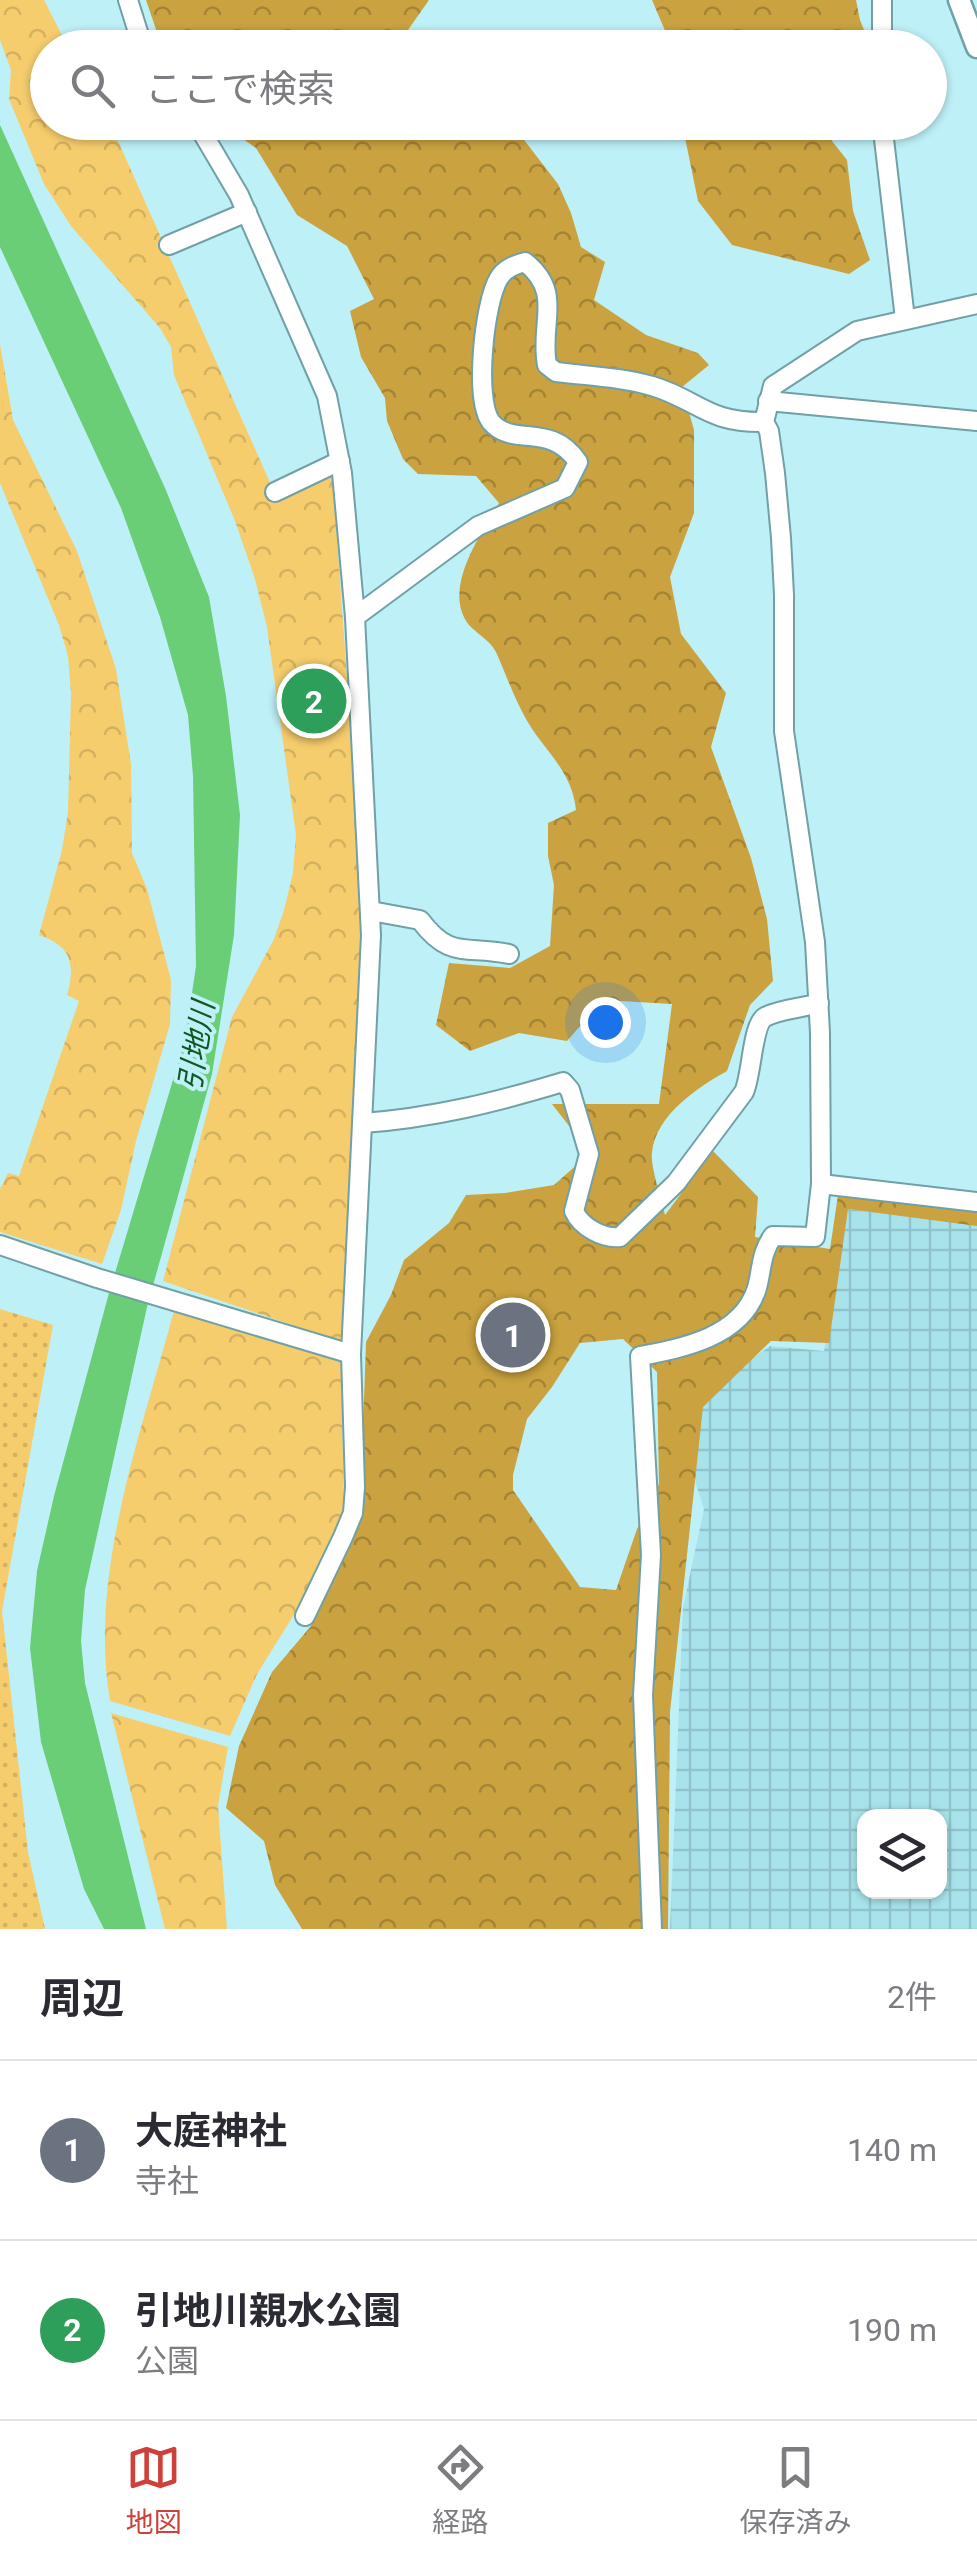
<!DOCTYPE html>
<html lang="ja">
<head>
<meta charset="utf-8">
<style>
  :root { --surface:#fff; --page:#f2f2f3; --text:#2b2b33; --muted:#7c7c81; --line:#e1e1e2; --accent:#ce403a }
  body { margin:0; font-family:Roboto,"Noto Sans JP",sans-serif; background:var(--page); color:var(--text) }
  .controls { position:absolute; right:30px; bottom:30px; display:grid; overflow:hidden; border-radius:20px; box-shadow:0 2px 8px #0004 }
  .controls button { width:90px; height:90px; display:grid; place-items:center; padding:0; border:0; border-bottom:2px solid var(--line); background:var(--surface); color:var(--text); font:50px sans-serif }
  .you { position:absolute; left:605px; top:1022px; width:35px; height:35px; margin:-25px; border:8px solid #fff; border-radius:50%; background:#1a73e8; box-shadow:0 0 0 15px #1a73e833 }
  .badge { display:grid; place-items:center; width:65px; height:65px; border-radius:50%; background:var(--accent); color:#fff; font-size:32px; font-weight:700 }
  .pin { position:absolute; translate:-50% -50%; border:5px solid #fff; box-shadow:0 2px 10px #0006 }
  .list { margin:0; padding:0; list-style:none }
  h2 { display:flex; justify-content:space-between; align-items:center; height:130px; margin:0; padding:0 40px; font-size:42px }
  h2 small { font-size:32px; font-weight:400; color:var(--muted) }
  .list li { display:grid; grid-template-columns:65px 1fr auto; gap:30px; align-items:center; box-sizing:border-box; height:180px; padding:0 40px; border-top:2px solid var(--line) }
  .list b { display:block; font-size:38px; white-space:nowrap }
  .list p { margin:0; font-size:32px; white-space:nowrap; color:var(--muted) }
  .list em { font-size:32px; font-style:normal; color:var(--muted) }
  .icon { flex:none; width:55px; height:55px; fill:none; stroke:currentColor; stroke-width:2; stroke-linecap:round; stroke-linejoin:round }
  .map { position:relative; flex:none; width:977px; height:1929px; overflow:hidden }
  .search { position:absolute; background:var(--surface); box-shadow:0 2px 8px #0004; left:30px; right:30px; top:30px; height:110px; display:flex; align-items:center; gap:25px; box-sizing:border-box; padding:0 35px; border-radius:55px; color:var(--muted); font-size:38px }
  .sheet { height:490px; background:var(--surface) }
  nav { display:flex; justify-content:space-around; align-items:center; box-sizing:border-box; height:140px; border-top:2px solid var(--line); background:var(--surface); font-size:28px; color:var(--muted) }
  nav a { display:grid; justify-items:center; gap:5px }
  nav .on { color:var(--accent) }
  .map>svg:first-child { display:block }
</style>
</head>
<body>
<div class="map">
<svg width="977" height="1929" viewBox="0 0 977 1929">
  <defs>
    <pattern id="industrial-grid" width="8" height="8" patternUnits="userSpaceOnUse" patternTransform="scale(2.5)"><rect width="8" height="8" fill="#a8e3eb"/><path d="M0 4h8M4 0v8" fill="none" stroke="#90c3ca"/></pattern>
    <pattern id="grass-dots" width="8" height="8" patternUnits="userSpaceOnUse" patternTransform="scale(2.5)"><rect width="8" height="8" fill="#f6cd6d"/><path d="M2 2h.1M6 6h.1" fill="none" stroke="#d3b15f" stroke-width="1.8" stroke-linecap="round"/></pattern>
    <pattern id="forest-crowns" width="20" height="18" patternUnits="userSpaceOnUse" patternTransform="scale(2.5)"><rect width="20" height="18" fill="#caa23f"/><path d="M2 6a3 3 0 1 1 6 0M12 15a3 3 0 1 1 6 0" fill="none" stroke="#a48536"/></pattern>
    <pattern id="park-crowns" width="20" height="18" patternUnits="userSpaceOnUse" patternTransform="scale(2.5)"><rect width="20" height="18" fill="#f6cd6d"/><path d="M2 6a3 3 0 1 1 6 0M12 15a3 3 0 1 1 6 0" fill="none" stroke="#d3b15f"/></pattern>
  </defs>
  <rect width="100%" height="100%" fill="#bef0f7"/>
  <path fill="url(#industrial-grid)" fill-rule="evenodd" d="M 848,1209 L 977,1223 L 977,1929 L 670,1929 L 683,1608 L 704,1509 L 690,1465 L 695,1400 L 770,1346 L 824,1351 ZM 864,1816 L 940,1816 L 940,1892 L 864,1892 Z"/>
  <path fill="url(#grass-dots)" d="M 0,1309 L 53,1325 L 2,1611 L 28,1852 L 45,1929 L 0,1929 Z"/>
  <g fill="url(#forest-crowns)" fill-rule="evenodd">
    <path d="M 146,0 L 429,0 L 408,30 L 428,47 L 162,47 Z"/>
    <path d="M 652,0 L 856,0 L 860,20 L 871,47 L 672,47 Z"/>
    <path d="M 220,123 L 511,123 L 558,184 L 571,213 L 581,247 L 605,262 L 594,300 L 646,335 L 698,353 L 709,365 L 682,387 L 694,430 L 694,513 L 670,577 L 681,634 L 726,693 L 711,747 L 751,858 L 767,919 L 773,981 L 750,1005 L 727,1071 C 698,1087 656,1115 652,1152 C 650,1167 662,1199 665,1215 L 713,1151 L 758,1197 L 755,1237 L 830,1249 L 838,1195 L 977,1211 L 977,1226 L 848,1209 L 829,1343 L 771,1341 L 703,1407 L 670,1712 L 668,1929 L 302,1929 L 275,1885 L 264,1841 L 226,1808 L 239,1746 L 272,1672 L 311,1626 L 360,1515 L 366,1342 L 391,1295 L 404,1260 L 449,1223 L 466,1195 L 505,1193 L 554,1185 L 590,1153 L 552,1104 L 659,1104 L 672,1004 L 603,1000 L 567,1041 L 519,1033 L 470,1051 L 436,1025 L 449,963 L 510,968 L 550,946 L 554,885 L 548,856 L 548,823 L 576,810 C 573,779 555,760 537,736 C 519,712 508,679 496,652 C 489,639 478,635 469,625 C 441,590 481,534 499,503 L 476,476 L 418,474 L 403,459 L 387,421 L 385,398 L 361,357 L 350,311 L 374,299 L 347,246 L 297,215 L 256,148 ZM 623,1339 L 657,1372 L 659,1484 L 637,1529 L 616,1590 L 580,1587 L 513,1490 L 513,1475 L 527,1419 L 552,1387 L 580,1343 Z"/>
    <path d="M 682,123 L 830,123 L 832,141 L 847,160 L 853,211 L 870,260 L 849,274 L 732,245 L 698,201 Z"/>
  </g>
  <g fill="url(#park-crowns)">
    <path d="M 0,0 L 44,0 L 68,47 L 48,48 L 48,122 L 110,123 L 276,496 L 332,471 L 360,856 L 362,934 L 342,1342 L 163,1281 L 232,1017 L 274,939 L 284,910 L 293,873 L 296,835 L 267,627 L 255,579 L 235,521 L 174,375 L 171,347 L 160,328 L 71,226 L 44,184 L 9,99 L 11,70 L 0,40 Z"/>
    <path d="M 0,344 L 13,420 L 77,551 L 116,669 L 131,764 L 132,853 L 147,889 L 171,980 L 170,1024 L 136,1141 L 121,1210 L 102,1264 L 0,1232 L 0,1189 L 8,1173 L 19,1176 L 79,1001 L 67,995 C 76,963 71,946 39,935 L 62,850 L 68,812 L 71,694 L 68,656 L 59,625 L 0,483 Z"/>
    <path d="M 175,1307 L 341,1361 L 344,1510 L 295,1613 L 257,1674 L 230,1736 L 110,1701 C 88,1573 142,1431 175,1307 Z"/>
    <path d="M 111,1713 L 228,1747 L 218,1806 L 227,1929 L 165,1929 Z"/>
  </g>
  <path fill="#69ce76" d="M 0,125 L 165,488 L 209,597 L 226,696 L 240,815 L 234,935 L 212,1074 L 147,1307 L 85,1590 L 81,1641 L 85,1683 L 146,1929 L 104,1929 L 84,1889 L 41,1742 L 30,1648 L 37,1571 L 54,1496 L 109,1293 L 185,1040 L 196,966 L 193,776 L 188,715 L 160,617 L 121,508 L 0,247 Z"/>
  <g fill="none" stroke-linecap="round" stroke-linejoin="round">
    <defs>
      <g id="minor">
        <path d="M 128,0 L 143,48"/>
        <path d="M 882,48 L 882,0"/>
        <path d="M 196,122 L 239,195 L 327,396 L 342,473 L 355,617 L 371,935 L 351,1354 L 355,1487 L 353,1513 L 343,1537 L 305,1616"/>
        <path d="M 882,122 L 905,319"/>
        <path d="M 169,245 L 247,212"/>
        <path d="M 977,304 L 857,331 L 773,386 L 764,422 L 769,431 L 775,473 L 781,538 L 784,595 L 784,731 L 815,942 L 820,1033 L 821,1184 L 977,1202"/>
        <path d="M 768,401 L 977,421"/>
        <path d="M 275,492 L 340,461"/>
        <path d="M 355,617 L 478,526 L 565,488 L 578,462 C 550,421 513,448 491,422 C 474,400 484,302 499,278 C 505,268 515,265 525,262 C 564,293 539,323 547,365 L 556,372 C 588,376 621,377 652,386 C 699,400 706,423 764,422"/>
        <path d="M 371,911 L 420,920 C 450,960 465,945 509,954"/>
        <path d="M 363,1123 C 433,1118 497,1102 563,1082 L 570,1090 L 589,1154 L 574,1211 C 581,1227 603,1239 620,1237 L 676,1183 L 744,1092 C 752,1075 752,1025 765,1017 C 780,1009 803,1008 819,1003"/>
        <path d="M 0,1245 L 97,1278 L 351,1354"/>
        <path d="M 652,1929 L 643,1695 L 651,1555 L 640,1356 C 683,1348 742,1337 757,1288 C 762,1269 761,1252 773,1236 L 815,1237 L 821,1184"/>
      </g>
      <path id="tertiary" d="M 959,0 L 977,47"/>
    </defs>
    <use href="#minor" stroke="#71a0a6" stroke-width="22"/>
    <use href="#tertiary" stroke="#71a0a6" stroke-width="25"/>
    <use href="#minor" stroke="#fff" stroke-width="18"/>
    <use href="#tertiary" stroke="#fff" stroke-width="20"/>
  </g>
  <g text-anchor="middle" stroke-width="8" stroke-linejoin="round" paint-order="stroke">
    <g font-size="30" font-style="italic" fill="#105821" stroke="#bef0f7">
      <text transform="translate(197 1046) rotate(-81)" y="10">引地川</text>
    </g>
  </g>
</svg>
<div class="controls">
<button><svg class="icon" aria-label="layers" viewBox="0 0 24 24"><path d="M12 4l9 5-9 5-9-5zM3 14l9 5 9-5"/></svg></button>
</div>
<div class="you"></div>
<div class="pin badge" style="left:513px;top:1335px;background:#6b7280">1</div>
<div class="pin badge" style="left:314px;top:701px;background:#2e9e5b">2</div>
<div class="search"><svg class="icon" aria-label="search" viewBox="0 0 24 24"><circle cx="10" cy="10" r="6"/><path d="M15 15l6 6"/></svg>ここで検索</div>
</div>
<section class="sheet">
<h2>周辺<small>2件</small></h2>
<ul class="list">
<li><span class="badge" style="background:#6b7280">1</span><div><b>大庭神社</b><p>寺社</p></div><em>140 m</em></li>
<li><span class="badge" style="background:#2e9e5b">2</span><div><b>引地川親水公園</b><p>公園</p></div><em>190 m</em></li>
</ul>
</section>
<nav>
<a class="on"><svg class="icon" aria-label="map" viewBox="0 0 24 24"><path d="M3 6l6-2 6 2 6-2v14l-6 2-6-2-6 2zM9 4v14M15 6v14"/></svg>地図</a>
<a><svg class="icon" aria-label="directions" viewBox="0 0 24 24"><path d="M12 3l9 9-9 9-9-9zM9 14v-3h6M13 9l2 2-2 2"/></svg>経路</a>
<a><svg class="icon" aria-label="saved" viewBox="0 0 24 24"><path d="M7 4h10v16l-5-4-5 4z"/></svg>保存済み</a>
</nav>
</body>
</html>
